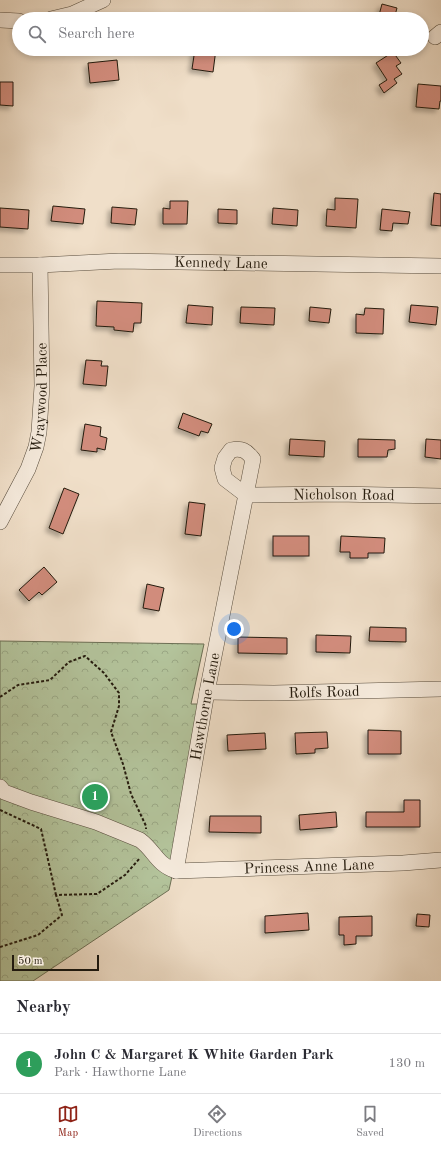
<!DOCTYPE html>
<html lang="en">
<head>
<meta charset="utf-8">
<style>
  :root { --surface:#fff; --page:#f7f7f7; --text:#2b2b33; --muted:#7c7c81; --line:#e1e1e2; --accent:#8f2418 }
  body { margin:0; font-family:"Old Standard TT",serif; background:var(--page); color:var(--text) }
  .scale { position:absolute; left:12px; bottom:10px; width:87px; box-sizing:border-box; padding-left:4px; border:2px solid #241b0e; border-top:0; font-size:11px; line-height:14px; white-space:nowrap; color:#241b0e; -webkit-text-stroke:3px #f5eadc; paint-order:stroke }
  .you { position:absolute; left:234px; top:629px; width:14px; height:14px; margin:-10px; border:3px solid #fff; border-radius:50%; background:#1a73e8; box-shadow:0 0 0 6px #1a73e833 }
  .badge { display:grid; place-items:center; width:26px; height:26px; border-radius:50%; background:var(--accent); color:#fff; font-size:13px; font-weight:700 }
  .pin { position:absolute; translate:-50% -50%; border:2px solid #fff; box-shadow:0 1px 4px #0006 }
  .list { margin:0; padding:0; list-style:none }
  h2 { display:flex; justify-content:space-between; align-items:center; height:52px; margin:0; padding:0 16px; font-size:17px }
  h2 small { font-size:13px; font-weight:400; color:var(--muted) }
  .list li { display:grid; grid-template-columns:26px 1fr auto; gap:12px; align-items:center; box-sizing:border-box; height:60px; padding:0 16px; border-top:1px solid var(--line) }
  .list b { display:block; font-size:15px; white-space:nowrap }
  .list p { margin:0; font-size:13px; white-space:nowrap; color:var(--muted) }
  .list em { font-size:13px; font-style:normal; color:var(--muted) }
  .icon { flex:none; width:22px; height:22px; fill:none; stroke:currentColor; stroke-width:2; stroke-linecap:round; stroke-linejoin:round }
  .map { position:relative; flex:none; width:441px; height:981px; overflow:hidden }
  .search { position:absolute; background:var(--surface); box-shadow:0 2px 6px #0003; left:12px; right:12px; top:12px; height:44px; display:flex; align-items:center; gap:10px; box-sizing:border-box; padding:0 14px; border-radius:22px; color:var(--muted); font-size:15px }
  .sheet { height:112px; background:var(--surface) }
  nav { display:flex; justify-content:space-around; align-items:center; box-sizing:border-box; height:56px; border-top:1px solid var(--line); background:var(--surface); font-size:11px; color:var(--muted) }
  nav a { display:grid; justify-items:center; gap:2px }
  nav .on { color:var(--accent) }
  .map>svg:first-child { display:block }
</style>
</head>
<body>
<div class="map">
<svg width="441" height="981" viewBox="0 0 441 981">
  <defs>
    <pattern id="park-crowns" width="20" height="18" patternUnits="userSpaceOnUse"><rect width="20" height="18" fill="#b3c39b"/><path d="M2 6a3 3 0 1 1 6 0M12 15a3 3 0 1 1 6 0" fill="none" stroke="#9aa784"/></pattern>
    <filter id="shadow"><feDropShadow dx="-3.5" dy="3.5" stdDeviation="2" flood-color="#0004"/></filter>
  </defs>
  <rect width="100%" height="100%" fill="#f0dfc9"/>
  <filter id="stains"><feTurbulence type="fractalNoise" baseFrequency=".005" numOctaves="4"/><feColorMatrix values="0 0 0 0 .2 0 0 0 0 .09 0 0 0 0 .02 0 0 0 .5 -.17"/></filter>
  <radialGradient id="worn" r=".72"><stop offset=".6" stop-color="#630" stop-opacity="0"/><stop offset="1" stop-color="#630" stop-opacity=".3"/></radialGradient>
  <path fill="url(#park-crowns)" stroke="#6c6f54" d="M 0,641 L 204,644 L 191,704 L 210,704 L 169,890 L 33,981 L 0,981 Z"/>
  <g fill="#d18c7b" stroke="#241b0e" filter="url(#shadow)">
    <path d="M 382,4 L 397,8 L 394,19 L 378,19 Z"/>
    <path d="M 195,49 L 216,49 L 213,72 L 192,69 Z"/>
    <path d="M 393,52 L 401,63 L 396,66 L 402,74 L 394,79 L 397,83 L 384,93 L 379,85 L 387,80 L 376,63 Z"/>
    <path d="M 117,60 L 119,80 L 90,83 L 88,63 Z"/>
    <path d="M 0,82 L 13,82 L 13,106 L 0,105 Z"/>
    <path d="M 418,84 L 441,86 L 441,101 L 440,101 L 439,109 L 416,107 Z"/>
    <path d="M 434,193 L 441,194 L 441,226 L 431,225 Z"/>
    <path d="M 335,198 L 358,199 L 356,228 L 326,226 L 327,209 L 335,210 Z"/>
    <path d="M 170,201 L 188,201 L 187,224 L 163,224 L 163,208 L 170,209 Z"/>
    <path d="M 53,206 L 85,209 L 83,224 L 51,221 Z"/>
    <path d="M 112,207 L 137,209 L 135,225 L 111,223 Z"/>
    <path d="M 0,208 L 29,210 L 28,229 L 0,227 Z"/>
    <path d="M 273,208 L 298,210 L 297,226 L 272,224 Z"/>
    <path d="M 218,209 L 237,210 L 237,224 L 218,223 Z"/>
    <path d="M 382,209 L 410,212 L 408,224 L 393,223 L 392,231 L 380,230 Z"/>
    <path d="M 97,301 L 142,303 L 141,323 L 134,323 L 133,332 L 114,330 L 114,327 L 96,326 Z"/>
    <path d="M 188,305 L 213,307 L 212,325 L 186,323 Z"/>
    <path d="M 411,305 L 438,307 L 436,325 L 409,322 Z"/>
    <path d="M 241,307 L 275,308 L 274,325 L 240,323 Z"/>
    <path d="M 310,307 L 331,309 L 329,323 L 309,321 Z"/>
    <path d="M 365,308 L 384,309 L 383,334 L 356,333 L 356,314 L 364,315 Z"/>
    <path d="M 86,360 L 102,361 L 101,366 L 108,366 L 106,386 L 83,384 Z"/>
    <path d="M 183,413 L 212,424 L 208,433 L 201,431 L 199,436 L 178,428 Z"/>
    <path d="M 85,424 L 101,427 L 100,436 L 107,438 L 105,450 L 97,448 L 97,452 L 81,450 Z"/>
    <path d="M 290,439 L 325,441 L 324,457 L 289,455 Z"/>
    <path d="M 358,439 L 395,440 L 395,449 L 388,450 L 387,457 L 358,457 Z"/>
    <path d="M 426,439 L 441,440 L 441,459 L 425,457 Z"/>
    <path d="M 64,488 L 79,494 L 63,534 L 49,528 Z"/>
    <path d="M 189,502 L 205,504 L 201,536 L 185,534 Z"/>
    <rect x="273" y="536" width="36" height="20"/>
    <path d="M 341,536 L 385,538 L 384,553 L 368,553 L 368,558 L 350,558 L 350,552 L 340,552 Z"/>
    <path d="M 44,567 L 57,582 L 42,595 L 39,592 L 29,601 L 19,590 Z"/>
    <path d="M 147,584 L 164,588 L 159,611 L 143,608 Z"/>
    <path d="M 370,627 L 406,628 L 406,642 L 369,641 Z"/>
    <path d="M 316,635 L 351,636 L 350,653 L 316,652 Z"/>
    <path d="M 238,637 L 287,638 L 287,654 L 238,653 Z"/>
    <path d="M 368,730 L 401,731 L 401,754 L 368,754 Z"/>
    <path d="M 327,732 L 328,748 L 315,749 L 315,753 L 296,754 L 295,733 Z"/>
    <path d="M 265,733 L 266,749 L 228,751 L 227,735 Z"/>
    <path d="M 404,800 L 420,800 L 420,827 L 366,827 L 366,812 L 404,812 Z"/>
    <path d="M 336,812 L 337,827 L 300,830 L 299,815 Z"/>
    <path d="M 210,816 L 261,816 L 261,833 L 209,832 Z"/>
    <path d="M 308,913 L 309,930 L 265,933 L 265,916 Z"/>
    <path d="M 417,914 L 430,915 L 429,927 L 416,926 Z"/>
    <path d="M 372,916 L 372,936 L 356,936 L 356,944 L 344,945 L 344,935 L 339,935 L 339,917 Z"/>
  </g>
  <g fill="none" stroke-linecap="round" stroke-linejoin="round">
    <defs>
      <g id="minor">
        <path d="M 51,19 L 72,14 L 103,0"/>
        <path d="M 0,20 L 19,21"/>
        <path d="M 435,37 L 441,32"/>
        <path id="s1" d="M 0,265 L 40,265 L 119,261 L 441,266"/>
        <path id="s2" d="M 0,522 L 28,469 L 36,447 L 39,432 L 42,386 L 40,265"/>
        <path id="s3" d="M 207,692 L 274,693 L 441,689"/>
        <path id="s4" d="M 0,787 L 4,792 L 31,802 L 96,822 L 140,840 C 155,851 156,864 176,871 L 403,863 L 441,860"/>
        <path id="s5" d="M 176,871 L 207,692 L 253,459 C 246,450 242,448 231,450 L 225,458 L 222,468 L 225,479 L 246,495 L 335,494 L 441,496"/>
      </g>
    </defs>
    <use href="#minor" stroke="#574c3d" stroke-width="16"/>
    <g stroke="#241b0e" stroke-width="2" stroke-dasharray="3 2" stroke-linecap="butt">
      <path d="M 0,697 L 18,685 L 50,680 L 69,662 L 85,656 L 104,673 L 119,693 L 119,706 L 111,732 L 123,764 L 131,794 L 146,826 L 146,829"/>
      <path d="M 0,810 L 41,829 L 56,895"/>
      <path d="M 0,947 L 38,935 L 62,915 L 56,895 L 97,894 L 125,875 L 140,858"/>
    </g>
    <use href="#minor" stroke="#f5eadc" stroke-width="15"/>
  </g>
  <g text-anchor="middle" stroke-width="3.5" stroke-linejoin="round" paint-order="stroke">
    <g font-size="15" fill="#241b0e" stroke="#f5eadc">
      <text dy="5" stroke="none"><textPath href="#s1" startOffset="221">Kennedy Lane</textPath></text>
      <text dy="5" stroke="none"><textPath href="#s2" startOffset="133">Wraywood Place</textPath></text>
      <text dy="5" stroke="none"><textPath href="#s5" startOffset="601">Nicholson Road</textPath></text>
      <text dy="5" stroke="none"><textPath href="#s3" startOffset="117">Rolfs Road</textPath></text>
      <text dy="5" stroke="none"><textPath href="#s5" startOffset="167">Hawthorne Lane</textPath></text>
      <text dy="5" stroke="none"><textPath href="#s4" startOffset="332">Princess Anne Lane</textPath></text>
    </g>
  </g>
  <rect width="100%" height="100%" filter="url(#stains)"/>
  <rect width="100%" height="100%" fill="url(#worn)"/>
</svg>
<div class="scale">50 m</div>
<div class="you"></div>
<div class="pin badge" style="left:95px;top:797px;background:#2e9e5b">1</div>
<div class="search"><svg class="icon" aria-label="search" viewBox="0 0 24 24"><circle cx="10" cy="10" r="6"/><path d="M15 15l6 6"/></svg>Search here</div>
</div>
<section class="sheet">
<h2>Nearby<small></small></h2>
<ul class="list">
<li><span class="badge" style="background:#2e9e5b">1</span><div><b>John C &amp; Margaret K White Garden Park</b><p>Park · Hawthorne Lane</p></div><em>130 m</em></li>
</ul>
</section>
<nav>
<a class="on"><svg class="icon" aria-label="map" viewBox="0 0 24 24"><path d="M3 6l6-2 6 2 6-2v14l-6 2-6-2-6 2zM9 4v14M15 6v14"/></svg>Map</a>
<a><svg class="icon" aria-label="directions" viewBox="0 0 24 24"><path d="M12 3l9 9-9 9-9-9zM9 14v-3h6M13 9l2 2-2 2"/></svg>Directions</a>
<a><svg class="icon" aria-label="saved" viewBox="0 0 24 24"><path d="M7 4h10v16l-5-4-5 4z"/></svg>Saved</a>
</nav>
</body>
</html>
